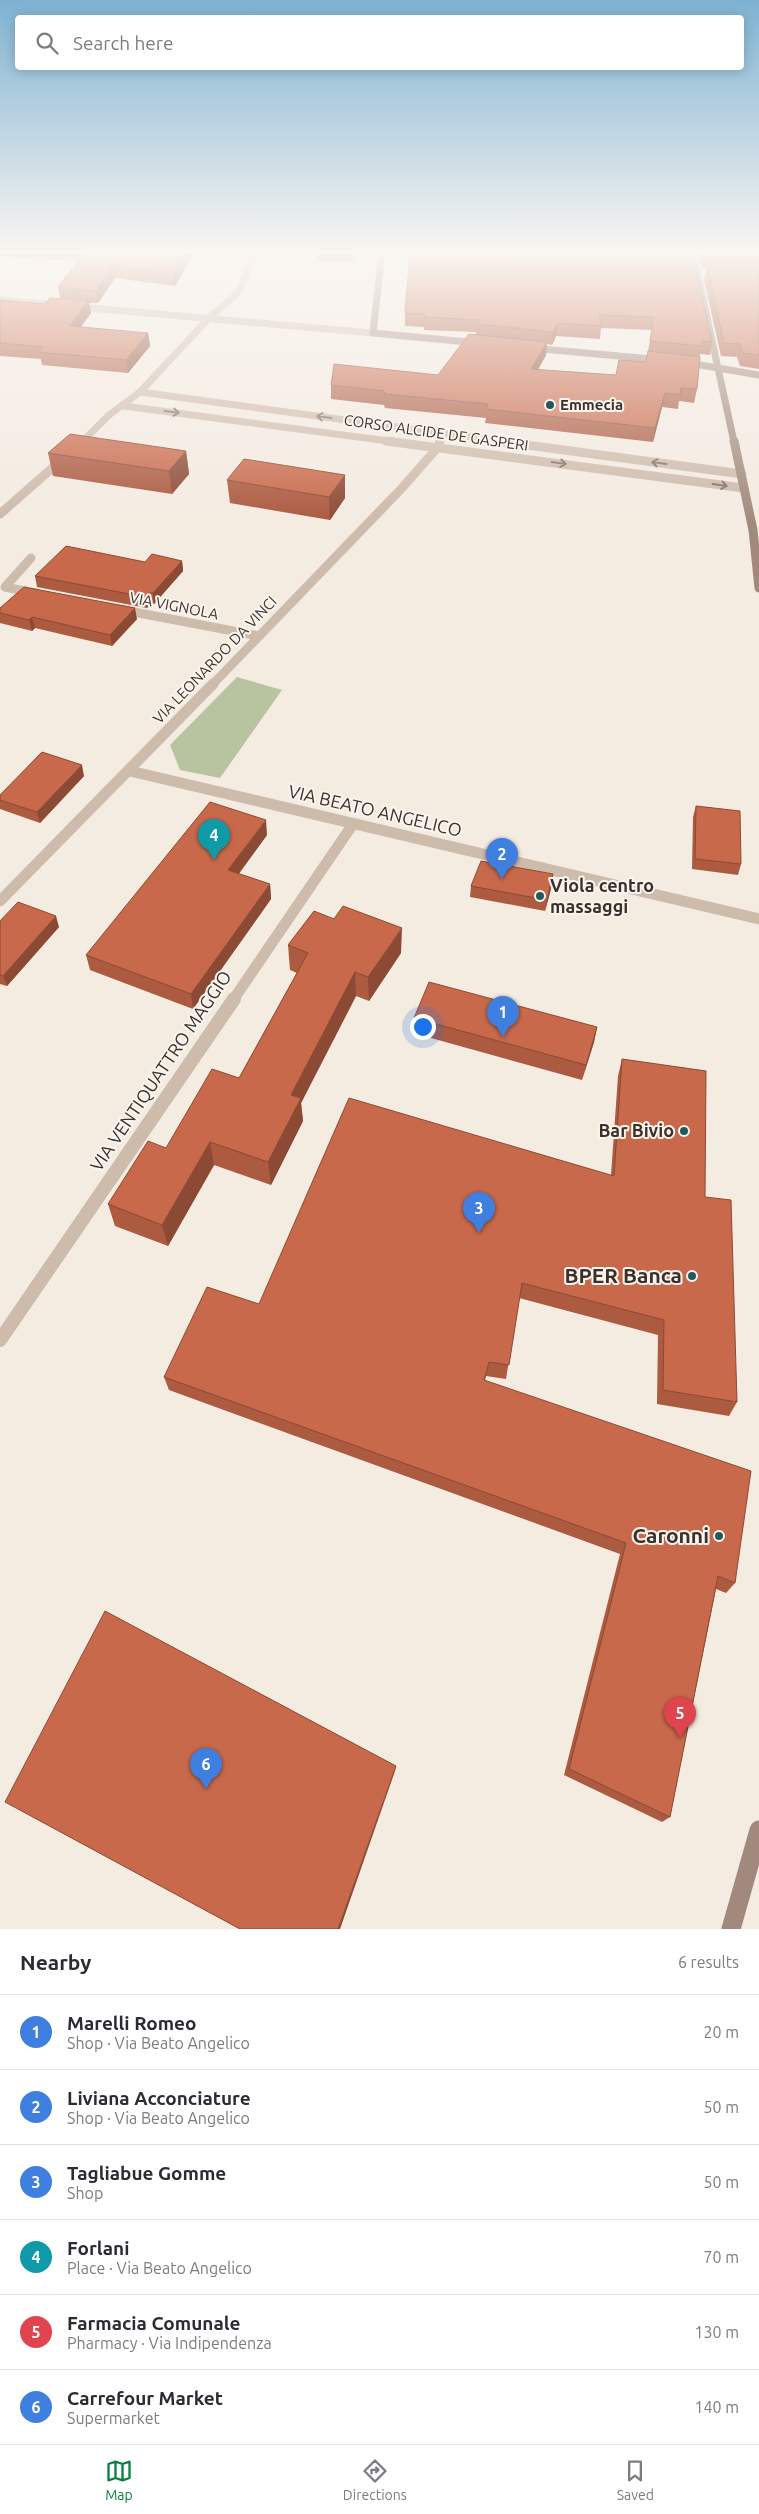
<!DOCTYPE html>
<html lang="en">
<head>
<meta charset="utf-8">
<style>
  :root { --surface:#fff; --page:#f7f7f7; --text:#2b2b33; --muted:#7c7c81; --line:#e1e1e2; --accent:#0b8043 }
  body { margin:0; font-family:Ubuntu,sans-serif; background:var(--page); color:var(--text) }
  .you { position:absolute; left:422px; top:1026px; width:18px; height:18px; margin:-12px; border:4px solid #fff; border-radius:50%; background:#1a73e8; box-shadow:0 0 0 8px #1a73e833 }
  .badge { display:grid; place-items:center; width:32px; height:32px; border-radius:50%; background:var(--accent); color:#fff; font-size:16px; font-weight:700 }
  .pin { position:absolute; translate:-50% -41px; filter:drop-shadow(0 1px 2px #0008) }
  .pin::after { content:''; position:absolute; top:26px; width:18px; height:15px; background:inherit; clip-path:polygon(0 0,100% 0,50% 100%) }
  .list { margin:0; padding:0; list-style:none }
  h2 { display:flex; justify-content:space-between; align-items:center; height:65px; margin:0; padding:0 20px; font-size:21px }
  h2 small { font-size:16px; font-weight:400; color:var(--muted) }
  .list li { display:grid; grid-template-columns:32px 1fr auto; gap:15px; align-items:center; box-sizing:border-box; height:75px; padding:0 20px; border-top:1px solid var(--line) }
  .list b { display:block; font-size:19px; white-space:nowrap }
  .list p { margin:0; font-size:16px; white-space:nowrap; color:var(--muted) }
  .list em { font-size:16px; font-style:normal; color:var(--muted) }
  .icon { flex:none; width:28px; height:28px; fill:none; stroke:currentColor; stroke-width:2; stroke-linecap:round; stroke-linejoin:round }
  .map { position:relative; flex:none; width:759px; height:1929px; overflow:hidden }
  .search { position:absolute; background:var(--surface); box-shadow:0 2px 12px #0003; left:15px; right:15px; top:15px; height:55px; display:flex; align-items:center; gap:12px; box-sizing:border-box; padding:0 18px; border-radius:5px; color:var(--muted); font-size:19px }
  .sheet { height:515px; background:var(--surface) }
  nav { display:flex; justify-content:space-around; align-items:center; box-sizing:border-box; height:70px; border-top:1px solid var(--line); background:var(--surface); font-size:14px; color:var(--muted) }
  nav a { display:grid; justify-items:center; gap:2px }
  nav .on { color:var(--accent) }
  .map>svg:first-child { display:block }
</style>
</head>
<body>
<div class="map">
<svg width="759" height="1929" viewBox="0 0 759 1929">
  <rect width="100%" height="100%" fill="#f4ebe1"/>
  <path fill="#b8c4a0" d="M 237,677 L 282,690 L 220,778 L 180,770 L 170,745 Z"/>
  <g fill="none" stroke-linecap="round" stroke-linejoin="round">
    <g stroke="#cdbbac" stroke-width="7">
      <path d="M 0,300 L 373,333"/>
      <path d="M 140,392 L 507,442"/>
      <path d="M 124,406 L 396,442"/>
      <path d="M 82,442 L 109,415 L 140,392 L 209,318 L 239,292 L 254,253"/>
      <path d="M 440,442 L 443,433"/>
    </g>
    <g stroke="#cdbbac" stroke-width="9">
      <path d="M 386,441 L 744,488"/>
      <path d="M 497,441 L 742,474"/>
      <path d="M 0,514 L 83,441"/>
      <path d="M 31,558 L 5,587 L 35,593"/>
      <path d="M 118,609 L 259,636"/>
      <path d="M 212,685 L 402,488 L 438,447 L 440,441"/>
    </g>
    <g stroke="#cdbbac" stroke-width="11">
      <path d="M 130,771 L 759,919"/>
      <path d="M 0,901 L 213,684"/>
      <path d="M 233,1000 L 353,824"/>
    </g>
    <path stroke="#cdbbac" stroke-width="14" d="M 0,1340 L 234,999"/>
    <g stroke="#a18a7d" stroke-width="7">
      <path d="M 382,253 L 373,333 L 479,343"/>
      <path d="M 693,253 L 734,442"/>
      <path d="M 531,348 L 663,360"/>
      <path d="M 683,362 L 759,375"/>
    </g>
    <path stroke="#a18a7d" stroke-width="9" d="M 734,441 L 753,530 L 759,588"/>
    <path stroke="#a18a7d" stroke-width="19" d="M 731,1929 L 759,1830"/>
  </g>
  <g fill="#ac5a40" fill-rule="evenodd">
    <path d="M 0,253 L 194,253 L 175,286 L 115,278 L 98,303 L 89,303 L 91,313 L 81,327 L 148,333 L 150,346 L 128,373 L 42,365 L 41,359 L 0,356 L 0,300 L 45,304 L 60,298 L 58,287 L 78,261 L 0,257 Z"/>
    <path d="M 317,253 L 356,253 L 355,262 L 317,261 Z"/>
    <path d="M 692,253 L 712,342 L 710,355 L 700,354 L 697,389 L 694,403 L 679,401 L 678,409 L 662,407 L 653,442 L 485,423 L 486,418 L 385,408 L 384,405 L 331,399 L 331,385 L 438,375 L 476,335 L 476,332 L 424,330 L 424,327 L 405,326 L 405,313 ZM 601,328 L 652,330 L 646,362 L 616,375 L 538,370 L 546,355 L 547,344 L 552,345 L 556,336 L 600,339 Z"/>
    <path d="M 698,253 L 759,253 L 759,369 L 740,366 L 737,357 L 721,356 L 704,280 L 706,269 L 702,269 Z"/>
    <path d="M 186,451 L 189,474 L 172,494 L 53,476 L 48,453 Z"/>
    <path d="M 345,475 L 345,498 L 330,520 L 230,503 L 227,480 Z"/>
    <path d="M 182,561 L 183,571 L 154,604 L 151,603 L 147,608 L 37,587 L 35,576 L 145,562 Z"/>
    <path d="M 0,608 L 137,619 L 112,646 L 35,628 L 32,631 L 0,623 Z"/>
    <path d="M 84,776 L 40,823 L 0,809 L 0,795 Z"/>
    <path d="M 696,806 L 741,864 L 738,875 L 692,869 L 693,817 Z"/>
    <path d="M 267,835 L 238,874 L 270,884 L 271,899 L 193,1009 L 90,970 L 86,955 Z"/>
    <path d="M 552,885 L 545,911 L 470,897 L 471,886 Z"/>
    <path d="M 0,921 L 59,927 L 7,986 L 0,984 Z"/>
    <path d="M 288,945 L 401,953 L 369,1001 L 356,996 L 301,1103 L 303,1121 L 271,1185 L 214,1165 L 168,1246 L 115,1226 L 108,1204 L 239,1078 L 297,973 L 290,970 Z"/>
    <path d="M 414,1018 L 597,1027 L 594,1042 L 582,1080 L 413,1033 Z"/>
    <path d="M 622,1059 L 705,1197 L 737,1402 L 729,1416 L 657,1404 L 658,1335 L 519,1298 L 506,1379 L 486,1376 L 485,1381 L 735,1583 L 726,1593 L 716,1589 L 670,1817 L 662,1822 L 564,1775 L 620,1554 L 169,1390 L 164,1377 L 611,1175 L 618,1076 Z"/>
  </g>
  <g fill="#8c4a34">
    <path d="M 186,253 L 194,253 L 175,286 L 174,274 Z"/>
    <path d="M 354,253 L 356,253 L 355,262 Z"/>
    <path d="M 113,266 L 115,278 L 98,303 L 96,291 Z"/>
    <path d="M 88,301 L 91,313 L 72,339 L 70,326 Z"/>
    <path d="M 558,323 L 556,336 L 552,345 L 553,332 Z"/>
    <path d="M 148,333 L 150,346 L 128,373 L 126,360 Z"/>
    <path d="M 547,342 L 546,355 L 530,383 L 531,369 Z"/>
    <path d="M 665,393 L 662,407 L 653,442 L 655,428 Z"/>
    <path d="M 186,451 L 189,474 L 172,494 L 169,471 Z"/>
    <path d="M 345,475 L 345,498 L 330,520 L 329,497 Z"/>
    <path d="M 182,561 L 183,571 L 154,604 L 153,593 Z"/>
    <path d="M 149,593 L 151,603 L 147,608 L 145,597 Z"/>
    <path d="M 135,608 L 137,619 L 112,646 L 110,635 Z"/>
    <path d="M 32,617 L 35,628 L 32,631 L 29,620 Z"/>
    <path d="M 82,765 L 84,776 L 40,823 L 37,812 Z"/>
    <path d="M 266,820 L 267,835 L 230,886 L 228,870 Z"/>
    <path d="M 553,874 L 552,885 L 545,911 L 547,900 Z"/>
    <path d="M 270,884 L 271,899 L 193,1009 L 191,994 Z"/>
    <path d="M 56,916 L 59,927 L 7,986 L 3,976 Z"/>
    <path d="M 402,928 L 401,953 L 369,1001 L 368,977 Z"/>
    <path d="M 355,972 L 356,996 L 301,1103 L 303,1121 L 271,1185 L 268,1162 L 291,1095 Z"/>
    <path d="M 597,1027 L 594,1042 L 582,1080 L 586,1065 Z"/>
    <path d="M 210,1142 L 214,1165 L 168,1246 L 162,1225 Z"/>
    <path d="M 396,1766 L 395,1771 L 340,1929 L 338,1929 Z"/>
  </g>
  <g fill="#c8694b" stroke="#8c4a34">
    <path d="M 85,253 L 186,253 L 174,274 L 113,266 L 96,291 L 58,287 Z"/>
    <path d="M 410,253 L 692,253 L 712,342 L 702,341 L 701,346 L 650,341 L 654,317 L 599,315 L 601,326 L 558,323 L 553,332 L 477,324 L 481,320 L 424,317 L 425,314 L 405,313 Z"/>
    <path d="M 703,253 L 759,253 L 759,259 L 704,257 Z"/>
    <path d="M 707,267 L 759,270 L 759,355 L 743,353 L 740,344 L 724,343 Z"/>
    <path d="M 50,298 L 88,301 L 70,326 L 148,333 L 126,360 L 39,352 L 44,347 L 0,343 L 0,300 L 45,304 Z"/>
    <path d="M 469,334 L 547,342 L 531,369 L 616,375 L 619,360 L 646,362 L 648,351 L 700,357 L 697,389 L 681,388 L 680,395 L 665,393 L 655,428 L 486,409 L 488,404 L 385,394 L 384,391 L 331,385 L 334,364 L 438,375 Z"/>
    <path d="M 70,434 L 186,451 L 169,471 L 48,453 Z"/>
    <path d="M 244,459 L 345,475 L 329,497 L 227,480 Z"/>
    <path d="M 66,546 L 145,562 L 152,554 L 182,561 L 153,593 L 149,593 L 145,597 L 35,576 Z"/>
    <path d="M 24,587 L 135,608 L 110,635 L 32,617 L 29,620 L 0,613 L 0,608 Z"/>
    <path d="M 42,752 L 82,765 L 37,812 L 0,800 L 0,795 Z"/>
    <path d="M 210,802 L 266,820 L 228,870 L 270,884 L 191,994 L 86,955 Z"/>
    <path d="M 696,806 L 740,811 L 741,864 L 695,859 Z"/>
    <path d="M 481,861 L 553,874 L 547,900 L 471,886 Z"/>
    <path d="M 18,902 L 56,916 L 3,976 L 0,975 L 0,921 Z"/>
    <path d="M 343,906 L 402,928 L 368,977 L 355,972 L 291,1095 L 301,1098 L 268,1162 L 210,1142 L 162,1225 L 108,1204 L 148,1141 L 166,1148 L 212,1069 L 239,1078 L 308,953 L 288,945 L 314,911 L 334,919 Z"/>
    <path d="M 429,982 L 597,1027 L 586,1065 L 414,1018 Z"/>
    <path d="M 622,1059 L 706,1071 L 705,1197 L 731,1200 L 737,1402 L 663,1390 L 664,1320 L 522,1283 L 509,1365 L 489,1362 L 484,1380 L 751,1471 L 735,1583 L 718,1576 L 670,1817 L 569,1769 L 626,1543 L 164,1377 L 207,1287 L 259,1304 L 349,1098 L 614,1176 Z"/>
    <path d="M 105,1611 L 396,1766 L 338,1929 L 240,1929 L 5,1802 Z"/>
  </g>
  <defs><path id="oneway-shaft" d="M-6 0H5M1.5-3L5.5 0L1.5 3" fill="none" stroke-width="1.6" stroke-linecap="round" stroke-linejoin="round" transform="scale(1.25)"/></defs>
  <g stroke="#7d6f65">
    <use href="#oneway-shaft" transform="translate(172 412) rotate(7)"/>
    <use href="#oneway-shaft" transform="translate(324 417) rotate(-172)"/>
    <use href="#oneway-shaft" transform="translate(559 463) rotate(8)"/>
    <use href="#oneway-shaft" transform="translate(659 463) rotate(-172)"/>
    <use href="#oneway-shaft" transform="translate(720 485) rotate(8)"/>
  </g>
  <linearGradient id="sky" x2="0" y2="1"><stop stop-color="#7eb2d2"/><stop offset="0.48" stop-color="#faf6f2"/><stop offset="1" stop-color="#faf6f2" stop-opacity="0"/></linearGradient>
  <rect width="759" height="523" fill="url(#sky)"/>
  <g fill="#1f5a5e" stroke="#fbf5ee" stroke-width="2">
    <circle cx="550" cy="405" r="5"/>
    <circle cx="540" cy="896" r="5"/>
    <circle cx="684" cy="1131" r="5"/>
    <circle cx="692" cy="1276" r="5"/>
    <circle cx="719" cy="1536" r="5"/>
  </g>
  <g text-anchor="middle" stroke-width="4" stroke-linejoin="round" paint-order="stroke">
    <g font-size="15" font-weight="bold" fill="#3b302b" stroke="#fbf5ee" text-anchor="start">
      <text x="560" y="410">Emmecia</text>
    </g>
    <g font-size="15" fill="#3b302b" stroke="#fbf5ee">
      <text transform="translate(436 433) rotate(8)" y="5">CORSO ALCIDE DE GASPERI</text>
      <text transform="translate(174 606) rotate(11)" y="5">VIA VIGNOLA</text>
      <text transform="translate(215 660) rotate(-46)" y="5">VIA LEONARDO DA VINCI</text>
    </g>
    <g font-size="18" fill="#3b302b" stroke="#fbf5ee">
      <text transform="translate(375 811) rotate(13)" y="6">VIA BEATO ANGELICO</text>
      <text transform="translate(161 1071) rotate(-56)" y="6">VIA VENTIQUATTRO MAGGIO</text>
    </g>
    <g font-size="18" font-weight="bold" fill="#3b302b" stroke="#fbf5ee" text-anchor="start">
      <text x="550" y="892">Viola centro<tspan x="550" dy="21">massaggi</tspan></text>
      <text x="674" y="1137" text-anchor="end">Bar Bivio</text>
    </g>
    <g font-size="21" font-weight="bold" fill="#3b302b" stroke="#fbf5ee" text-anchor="end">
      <text x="682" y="1283">BPER Banca</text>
      <text x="709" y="1543">Caronni</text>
    </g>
  </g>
</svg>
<div class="you"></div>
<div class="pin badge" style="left:503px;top:1037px;background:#3f7fe0">1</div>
<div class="pin badge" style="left:502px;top:879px;background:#3f7fe0">2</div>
<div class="pin badge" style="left:479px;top:1233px;background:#3f7fe0">3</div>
<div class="pin badge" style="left:214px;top:860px;background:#0f9aa8">4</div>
<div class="pin badge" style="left:680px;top:1738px;background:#e0444e">5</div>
<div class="pin badge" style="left:206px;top:1789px;background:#3f7fe0">6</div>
<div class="search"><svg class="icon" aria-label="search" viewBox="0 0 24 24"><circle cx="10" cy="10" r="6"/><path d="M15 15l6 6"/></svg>Search here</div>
</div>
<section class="sheet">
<h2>Nearby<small>6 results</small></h2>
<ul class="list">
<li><span class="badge" style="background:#3f7fe0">1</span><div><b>Marelli Romeo</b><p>Shop · Via Beato Angelico</p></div><em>20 m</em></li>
<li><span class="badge" style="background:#3f7fe0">2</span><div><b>Liviana Acconciature</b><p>Shop · Via Beato Angelico</p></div><em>50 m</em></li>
<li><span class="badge" style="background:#3f7fe0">3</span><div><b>Tagliabue Gomme</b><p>Shop</p></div><em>50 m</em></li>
<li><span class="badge" style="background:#0f9aa8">4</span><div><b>Forlani</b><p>Place · Via Beato Angelico</p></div><em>70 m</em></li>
<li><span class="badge" style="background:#e0444e">5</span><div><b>Farmacia Comunale</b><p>Pharmacy · Via Indipendenza</p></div><em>130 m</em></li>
<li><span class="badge" style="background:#3f7fe0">6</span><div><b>Carrefour Market</b><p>Supermarket</p></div><em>140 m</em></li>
</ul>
</section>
<nav>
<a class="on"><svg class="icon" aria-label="map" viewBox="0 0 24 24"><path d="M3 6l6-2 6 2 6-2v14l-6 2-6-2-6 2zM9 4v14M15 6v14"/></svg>Map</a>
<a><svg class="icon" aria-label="directions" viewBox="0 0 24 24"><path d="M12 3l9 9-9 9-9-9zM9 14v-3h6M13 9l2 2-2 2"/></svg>Directions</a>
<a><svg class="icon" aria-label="saved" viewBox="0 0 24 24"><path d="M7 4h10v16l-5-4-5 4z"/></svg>Saved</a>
</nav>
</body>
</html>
